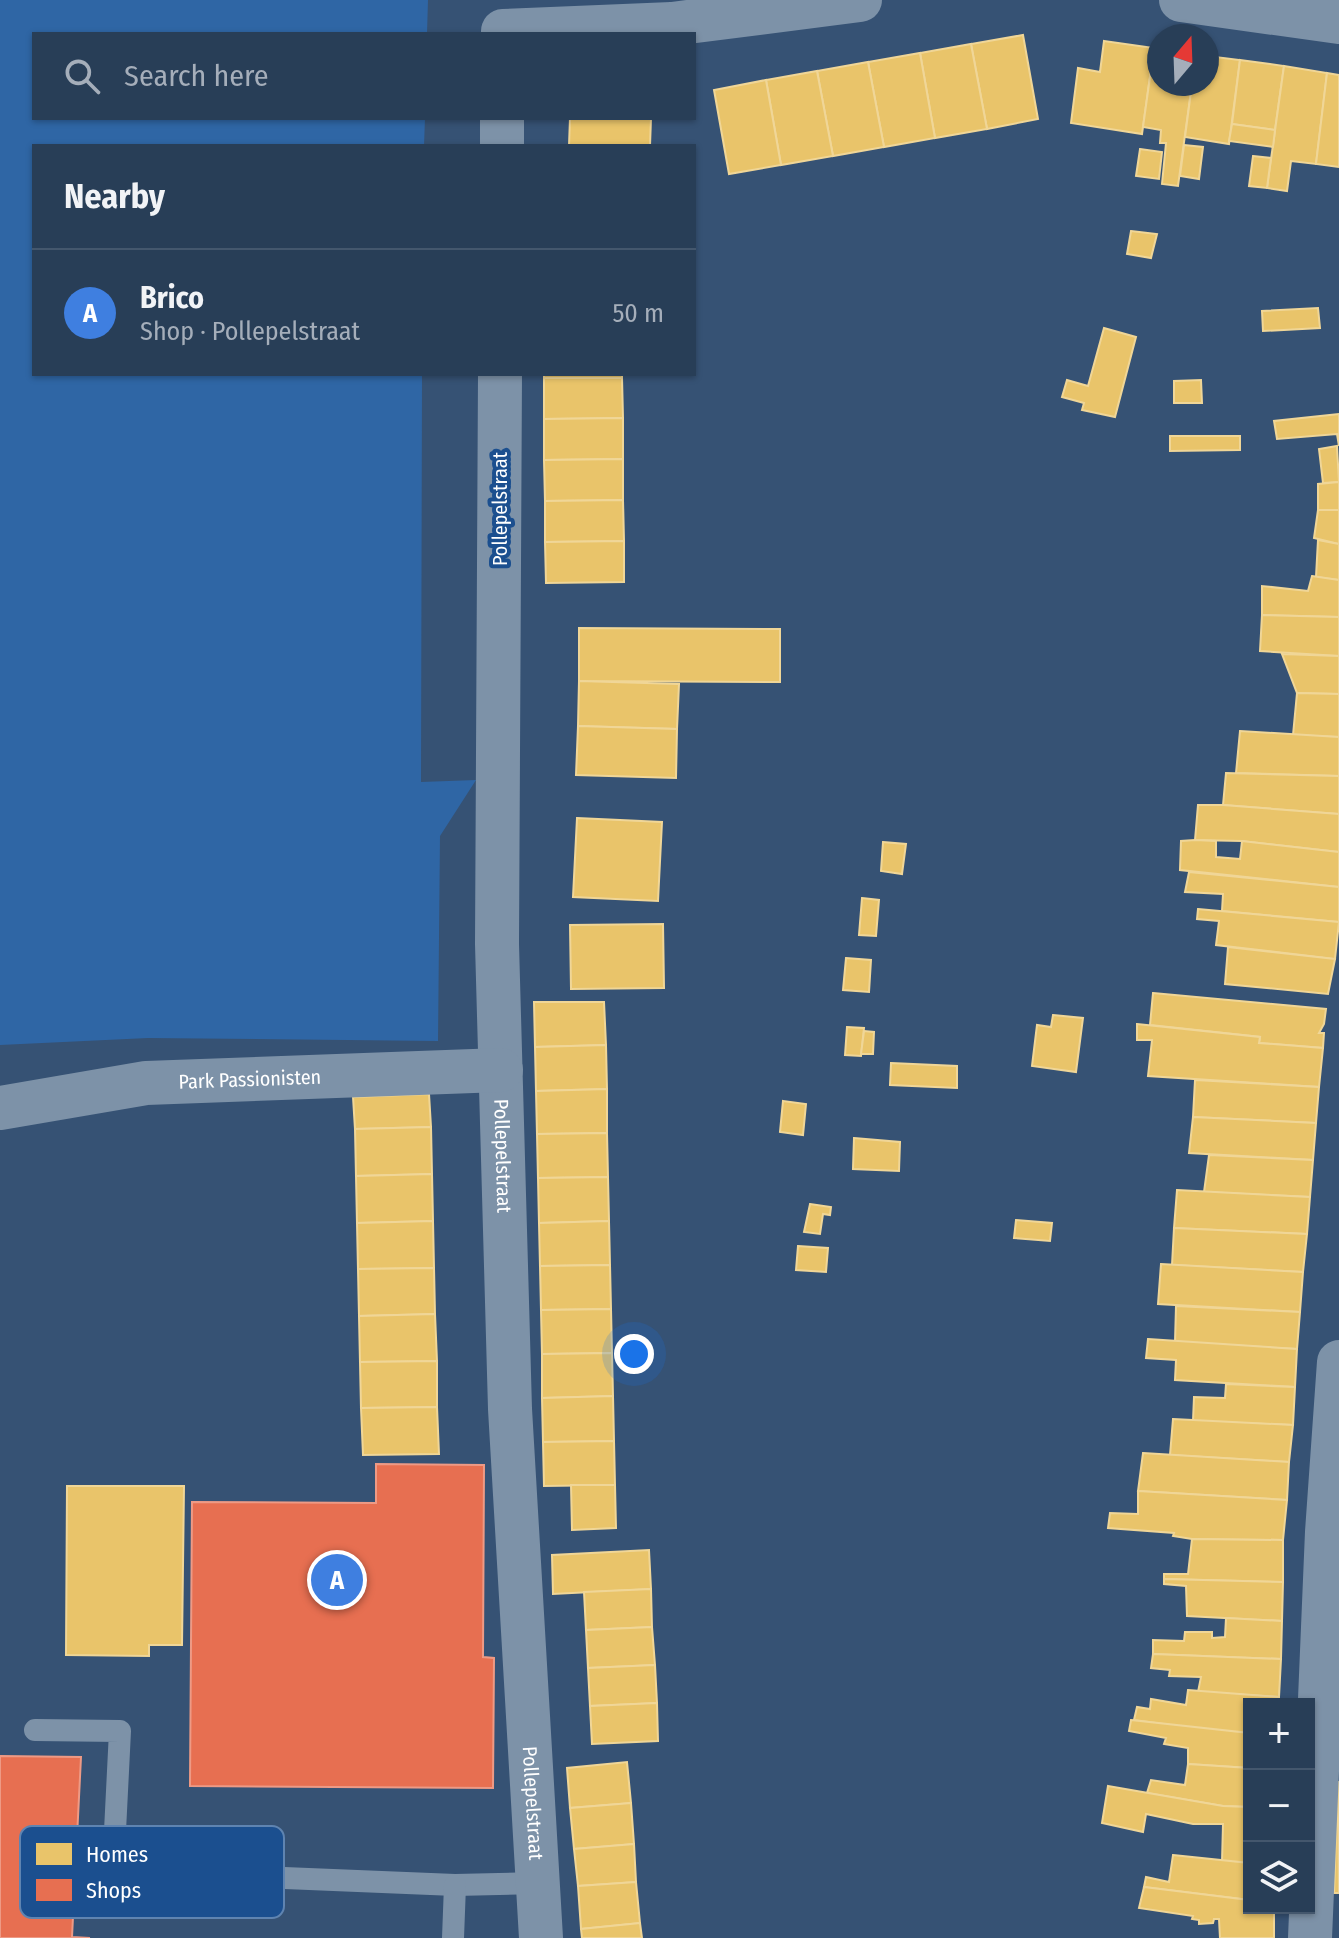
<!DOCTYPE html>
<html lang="en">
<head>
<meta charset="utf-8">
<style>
  :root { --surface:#283e57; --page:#30455d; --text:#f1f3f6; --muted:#a5aeba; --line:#44576d; --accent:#b9c2ce }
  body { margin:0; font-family:"Fira Sans Condensed",sans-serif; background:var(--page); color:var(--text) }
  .controls { position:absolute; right:24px; bottom:24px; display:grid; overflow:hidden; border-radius:0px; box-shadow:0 2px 6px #0004 }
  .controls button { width:72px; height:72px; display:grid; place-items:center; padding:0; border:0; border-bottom:2px solid var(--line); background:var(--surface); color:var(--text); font:40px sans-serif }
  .compass { position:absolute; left:1147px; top:24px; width:72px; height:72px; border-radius:50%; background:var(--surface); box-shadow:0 2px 6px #0004; rotate:19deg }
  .you { position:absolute; left:634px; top:1354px; width:28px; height:28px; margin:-20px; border:6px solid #fff; border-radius:50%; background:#1a73e8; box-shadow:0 0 0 12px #1a73e833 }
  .badge { display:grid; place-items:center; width:52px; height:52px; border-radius:50%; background:var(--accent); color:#fff; font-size:26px; font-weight:700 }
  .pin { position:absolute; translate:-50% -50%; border:4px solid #fff; box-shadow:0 2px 8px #0006 }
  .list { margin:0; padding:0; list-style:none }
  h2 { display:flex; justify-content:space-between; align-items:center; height:104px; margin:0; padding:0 32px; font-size:34px }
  h2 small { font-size:26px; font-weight:400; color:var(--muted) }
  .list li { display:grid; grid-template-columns:52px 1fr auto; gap:24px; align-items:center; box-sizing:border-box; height:128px; padding:0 32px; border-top:2px solid var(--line) }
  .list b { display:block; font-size:30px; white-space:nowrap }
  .list p { margin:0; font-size:26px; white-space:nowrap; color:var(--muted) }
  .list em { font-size:26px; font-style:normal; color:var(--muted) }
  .icon { flex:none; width:44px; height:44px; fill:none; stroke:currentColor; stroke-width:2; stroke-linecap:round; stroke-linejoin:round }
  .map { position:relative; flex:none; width:1339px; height:1938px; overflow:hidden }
  .search { position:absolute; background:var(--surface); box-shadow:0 2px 6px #0004; left:32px; top:32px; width:664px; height:88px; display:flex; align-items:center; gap:20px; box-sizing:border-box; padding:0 28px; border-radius:0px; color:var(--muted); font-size:30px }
  .panel { position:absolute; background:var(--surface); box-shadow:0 2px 6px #0004; left:32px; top:144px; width:664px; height:232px; border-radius:0px }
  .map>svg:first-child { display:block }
</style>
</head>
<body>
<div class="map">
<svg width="1339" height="1938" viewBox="0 0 1339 1938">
  <rect width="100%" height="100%" fill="#365274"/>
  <path fill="#2f66a5" d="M 0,0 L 428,0 L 427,34 L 34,34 L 34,118 L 425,118 L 424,146 L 34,146 L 34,374 L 422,374 L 421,782 L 476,780 L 440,836 L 438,1041 L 148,1038 L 0,1045 Z"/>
  <g fill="#e9c46a" stroke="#f0d697" stroke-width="2">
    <path d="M 1023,35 L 1038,119 L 987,129 L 971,44 Z"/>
    <path d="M 1104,41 L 1154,48 L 1142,134 L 1071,123 L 1078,68 L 1100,72 Z"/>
    <path d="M 971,44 L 987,129 L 935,138 L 920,53 Z"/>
    <path d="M 1154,48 L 1159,49 L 1159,84 L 1192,84 L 1178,186 L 1162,184 L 1166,143 L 1160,143 L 1161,130 L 1143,127 Z"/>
    <path d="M 920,53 L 935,138 L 884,147 L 868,62 Z"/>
    <path d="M 1207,56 L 1240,60 L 1229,144 L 1185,137 L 1192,84 L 1207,84 Z"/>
    <path d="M 1240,60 L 1284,66 L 1275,130 L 1232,124 Z"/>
    <path d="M 868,62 L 884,147 L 833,156 L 817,71 Z"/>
    <path d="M 1284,66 L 1327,73 L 1316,164 L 1291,161 L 1287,191 L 1267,188 Z"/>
    <path d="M 817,71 L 833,156 L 781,165 L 766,80 Z"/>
    <path d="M 1327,73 L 1339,75 L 1339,167 L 1316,164 Z"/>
    <path d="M 766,80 L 781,165 L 729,174 L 714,90 Z"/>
    <path d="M 570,118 L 651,118 L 650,146 L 569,146 Z"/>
    <path d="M 1232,124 L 1275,130 L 1273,147 L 1229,141 Z"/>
    <path d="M 1184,145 L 1203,147 L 1199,179 L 1180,176 Z"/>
    <path d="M 1140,149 L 1162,152 L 1159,179 L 1136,176 Z"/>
    <path d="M 1253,156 L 1271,158 L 1267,188 L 1249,186 Z"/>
    <path d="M 1131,231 L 1157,234 L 1151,258 L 1127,254 Z"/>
    <path d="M 1318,308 L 1320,328 L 1263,331 L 1262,311 Z"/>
    <path d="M 1104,328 L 1136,337 L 1115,417 L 1082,410 L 1084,403 L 1062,397 L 1067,380 L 1088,386 Z"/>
    <rect x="544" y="374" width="78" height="4"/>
    <path d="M 544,378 L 622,378 L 623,418 L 544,419 Z"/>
    <path d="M 1201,380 L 1202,403 L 1174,403 L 1174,381 Z"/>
    <path d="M 1339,414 L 1339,446 L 1337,434 L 1277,439 L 1274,421 Z"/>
    <path d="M 623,418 L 623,459 L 544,460 L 544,419 Z"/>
    <path d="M 1170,436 L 1240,436 L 1240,450 L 1170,451 Z"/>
    <path d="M 1337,446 L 1339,482 L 1323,483 L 1319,449 Z"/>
    <path d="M 623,459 L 623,500 L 545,501 L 544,460 Z"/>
    <path d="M 1339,482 L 1339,510 L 1318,510 L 1318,484 Z"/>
    <path d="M 623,500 L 624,541 L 545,542 L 545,501 Z"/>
    <path d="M 1318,510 L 1339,510 L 1339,544 L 1314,538 Z"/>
    <path d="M 1318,540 L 1339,544 L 1339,580 L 1316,577 Z"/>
    <path d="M 624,541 L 624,582 L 546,583 L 545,542 Z"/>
    <path d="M 1312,576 L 1339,580 L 1339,617 L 1262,615 L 1262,586 L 1308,591 Z"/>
    <path d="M 1262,615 L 1339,617 L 1339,656 L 1260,651 Z"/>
    <path d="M 579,628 L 780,629 L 780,682 L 579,681 Z"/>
    <path d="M 1282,654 L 1339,656 L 1339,694 L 1297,693 Z"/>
    <path d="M 579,681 L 679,684 L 677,729 L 578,726 Z"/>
    <path d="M 1297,693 L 1339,694 L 1339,737 L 1293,735 Z"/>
    <path d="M 578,726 L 677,729 L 676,778 L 576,775 Z"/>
    <path d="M 1240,731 L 1339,737 L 1339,776 L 1236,773 Z"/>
    <path d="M 1226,773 L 1339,776 L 1339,814 L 1223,805 Z"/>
    <path d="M 1198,805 L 1223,805 L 1339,814 L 1339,852 L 1242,841 L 1195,840 Z"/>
    <path d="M 577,818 L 662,822 L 658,901 L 573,897 Z"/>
    <path d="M 1195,840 L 1216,841 L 1216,857 L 1240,859 L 1242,841 L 1339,852 L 1339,887 L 1180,870 L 1181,841 Z"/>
    <path d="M 883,842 L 906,844 L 902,874 L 881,871 Z"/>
    <path d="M 1189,872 L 1339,887 L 1339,922 L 1222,911 L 1223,894 L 1185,892 Z"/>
    <path d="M 862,898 L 879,900 L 876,936 L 859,935 Z"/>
    <path d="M 1198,909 L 1339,922 L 1335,959 L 1216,945 L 1219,921 L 1197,919 Z"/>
    <path d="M 663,924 L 664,988 L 571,989 L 570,925 Z"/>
    <path d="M 1228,947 L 1335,959 L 1328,994 L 1225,984 Z"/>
    <path d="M 846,958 L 871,960 L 869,992 L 843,990 Z"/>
    <path d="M 1153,993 L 1326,1009 L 1324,1024 L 1319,1033 L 1324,1033 L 1323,1048 L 1259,1043 L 1260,1037 L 1150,1025 Z"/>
    <path d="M 534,1002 L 604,1002 L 606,1045 L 535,1047 Z"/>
    <path d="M 1053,1015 L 1083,1018 L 1076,1072 L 1032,1066 L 1037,1025 L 1051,1027 Z"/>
    <path d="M 1137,1024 L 1260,1037 L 1259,1043 L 1323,1048 L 1319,1087 L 1148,1076 L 1152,1040 L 1137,1040 Z"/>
    <path d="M 847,1027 L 864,1028 L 861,1056 L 845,1055 Z"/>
    <path d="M 864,1031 L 874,1032 L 873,1054 L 861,1054 Z"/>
    <path d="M 606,1045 L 607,1089 L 536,1091 L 535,1047 Z"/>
    <path d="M 891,1063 L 957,1066 L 957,1088 L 890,1085 Z"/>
    <path d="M 1195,1080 L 1319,1087 L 1316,1123 L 1193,1117 Z"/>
    <path d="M 607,1089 L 607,1133 L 537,1134 L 536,1091 Z"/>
    <path d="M 429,1094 L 431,1127 L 355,1129 L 353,1097 Z"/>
    <path d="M 783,1101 L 806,1104 L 803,1135 L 780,1132 Z"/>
    <path d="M 1193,1117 L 1316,1123 L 1313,1160 L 1189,1153 Z"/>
    <path d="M 431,1127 L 432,1174 L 356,1176 L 355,1129 Z"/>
    <path d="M 607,1133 L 608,1177 L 538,1178 L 537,1134 Z"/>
    <path d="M 854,1138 L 900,1142 L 899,1171 L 853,1169 Z"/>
    <path d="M 1209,1155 L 1313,1160 L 1310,1197 L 1204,1192 Z"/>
    <path d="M 432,1174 L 433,1221 L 357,1223 L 356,1176 Z"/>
    <path d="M 608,1177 L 609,1221 L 539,1223 L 538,1178 Z"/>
    <path d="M 1177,1190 L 1310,1197 L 1307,1234 L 1174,1228 Z"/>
    <path d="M 810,1204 L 831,1207 L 830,1215 L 823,1214 L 820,1234 L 804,1232 Z"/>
    <path d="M 1016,1220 L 1052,1223 L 1050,1241 L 1014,1238 Z"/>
    <path d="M 433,1221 L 434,1268 L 358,1269 L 357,1223 Z"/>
    <path d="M 609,1221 L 610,1265 L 540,1266 L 539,1223 Z"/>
    <path d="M 1174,1228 L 1307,1234 L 1303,1272 L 1172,1265 Z"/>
    <path d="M 798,1246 L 828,1248 L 826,1272 L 796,1270 Z"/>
    <path d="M 1161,1264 L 1303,1272 L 1300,1312 L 1158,1304 Z"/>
    <path d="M 610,1265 L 611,1309 L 541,1310 L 540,1266 Z"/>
    <path d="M 434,1268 L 435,1314 L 359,1316 L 358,1269 Z"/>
    <path d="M 1176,1306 L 1300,1312 L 1297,1349 L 1175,1342 Z"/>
    <path d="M 611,1309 L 612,1353 L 542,1354 L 541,1310 Z"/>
    <path d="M 435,1314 L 437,1361 L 360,1362 L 359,1316 Z"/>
    <path d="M 1148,1339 L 1297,1349 L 1295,1387 L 1175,1380 L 1176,1360 L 1146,1358 Z"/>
    <path d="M 612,1353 L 613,1396 L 542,1398 L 542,1354 Z"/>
    <path d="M 437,1361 L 437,1407 L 361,1408 L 360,1362 Z"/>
    <path d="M 1226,1384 L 1295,1387 L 1293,1425 L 1193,1421 L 1194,1397 L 1225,1398 Z"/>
    <path d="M 613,1396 L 614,1441 L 543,1442 L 542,1398 Z"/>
    <path d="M 437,1407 L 439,1454 L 363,1455 L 361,1408 Z"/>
    <path d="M 1173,1419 L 1293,1425 L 1289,1462 L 1170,1455 Z"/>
    <path d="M 614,1441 L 615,1485 L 544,1486 L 543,1442 Z"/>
    <path d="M 1143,1453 L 1289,1462 L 1287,1500 L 1138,1491 Z"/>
    <path d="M 571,1485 L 615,1485 L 616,1528 L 572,1530 Z"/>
    <path d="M 67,1486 L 184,1486 L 182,1645 L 149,1645 L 149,1656 L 66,1655 Z"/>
    <path d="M 1138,1491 L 1287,1500 L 1283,1540 L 1192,1539 L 1173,1536 L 1174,1533 L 1108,1528 L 1110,1513 L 1138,1514 Z"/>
    <path d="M 1192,1539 L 1283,1540 L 1283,1582 L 1164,1579 L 1164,1574 L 1188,1574 Z"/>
    <path d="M 649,1550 L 651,1589 L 553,1594 L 552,1555 Z"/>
    <path d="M 1164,1579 L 1283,1582 L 1282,1621 L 1187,1616 L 1186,1586 L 1164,1584 Z"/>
    <path d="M 651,1589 L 652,1627 L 586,1630 L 584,1592 Z"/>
    <path d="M 1226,1618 L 1282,1621 L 1281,1659 L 1153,1654 L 1153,1640 L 1184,1641 L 1185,1632 L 1212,1632 L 1212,1638 L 1225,1637 Z"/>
    <path d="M 652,1627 L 655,1665 L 588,1668 L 586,1630 Z"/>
    <path d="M 1153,1654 L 1281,1659 L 1279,1697 L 1198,1692 L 1201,1677 L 1169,1676 L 1170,1670 L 1151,1668 Z"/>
    <path d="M 655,1665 L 657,1703 L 590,1706 L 588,1668 Z"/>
    <path d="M 1188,1690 L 1279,1697 L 1279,1704 L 1249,1704 L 1249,1733 L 1222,1732 L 1134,1720 L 1137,1707 L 1150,1709 L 1151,1699 L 1186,1705 Z"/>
    <path d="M 657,1703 L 658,1741 L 592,1744 L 590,1706 Z"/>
    <path d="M 1131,1720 L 1249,1733 L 1249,1768 L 1188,1764 L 1188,1748 L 1164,1744 L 1166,1738 L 1129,1731 Z"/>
    <path d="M 627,1762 L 631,1803 L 570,1808 L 567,1768 Z"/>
    <path d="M 1188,1764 L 1249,1768 L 1249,1807 L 1223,1806 L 1147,1793 L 1151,1780 L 1185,1785 Z"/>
    <path d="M 1338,1781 L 1339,1893 L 1334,1893 Z"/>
    <path d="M 1108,1786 L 1223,1806 L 1249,1807 L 1249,1863 L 1222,1862 L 1223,1824 L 1193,1824 L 1146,1814 L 1143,1832 L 1102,1823 Z"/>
    <path d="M 631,1803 L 634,1844 L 574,1849 L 570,1808 Z"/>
    <path d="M 634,1844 L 636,1882 L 578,1886 L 574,1849 Z"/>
    <path d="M 1173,1855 L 1249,1863 L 1249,1900 L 1144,1887 L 1146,1877 L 1169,1882 Z"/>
    <path d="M 636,1882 L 640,1923 L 581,1929 L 578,1886 Z"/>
    <path d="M 1144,1887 L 1249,1900 L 1249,1908 L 1274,1908 L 1274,1938 L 1220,1938 L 1219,1919 L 1214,1919 L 1213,1923 L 1199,1924 L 1199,1920 L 1192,1919 L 1193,1916 L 1139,1908 Z"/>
    <path d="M 640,1923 L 642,1938 L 582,1938 L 581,1929 Z"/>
  </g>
  <g fill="#e76f51" stroke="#ee9a85" stroke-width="2">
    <path d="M 376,1464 L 484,1465 L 483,1657 L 494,1658 L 493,1788 L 190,1786 L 192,1502 L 376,1503 Z"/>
    <path d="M 0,1756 L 81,1757 L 72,1937 L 90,1938 L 0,1938 Z"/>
  </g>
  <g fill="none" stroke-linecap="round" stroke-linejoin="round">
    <g stroke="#7d92a8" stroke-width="22">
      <path d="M 35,1730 L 120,1731 L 113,1871 L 455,1885 L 537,1883"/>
      <path d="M 453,1938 L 455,1885"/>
    </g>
    <g stroke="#7d92a8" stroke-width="44">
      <path d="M 1181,0 L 1339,22"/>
      <path d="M 503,31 L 672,24 L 860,0"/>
      <path d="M 502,146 L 502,118"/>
      <path id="s1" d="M 500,374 L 497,944 L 510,1409 L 541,1938"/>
      <path id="s2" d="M 0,1108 L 146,1083 L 501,1070"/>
      <path d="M 1310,1938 L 1327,1532 L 1339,1362"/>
    </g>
  </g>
  <g text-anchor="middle" stroke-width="8" stroke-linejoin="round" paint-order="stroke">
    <g font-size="20" fill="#fff" stroke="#1b4f8f">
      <text transform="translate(500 509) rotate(-90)" y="7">Pollepelstraat</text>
      <text dy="7" stroke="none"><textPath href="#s2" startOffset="252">Park Passionisten</textPath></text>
      <text dy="7" stroke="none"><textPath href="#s1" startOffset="782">Pollepelstraat</textPath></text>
      <text dy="7" stroke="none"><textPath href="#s1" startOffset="1430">Pollepelstraat</textPath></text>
    </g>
  </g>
  <rect x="20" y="1826" width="264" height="92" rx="12" fill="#1b4f8f" stroke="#5f84b1" stroke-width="2"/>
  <rect x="36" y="1843" width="36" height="22" fill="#e9c46a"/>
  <rect x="36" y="1879" width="36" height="22" fill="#e76f51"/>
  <g font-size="22" fill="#fff">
    <text x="86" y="1862">Homes</text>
    <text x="86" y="1898">Shops</text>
  </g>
</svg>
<div class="controls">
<button>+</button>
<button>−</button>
<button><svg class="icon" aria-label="layers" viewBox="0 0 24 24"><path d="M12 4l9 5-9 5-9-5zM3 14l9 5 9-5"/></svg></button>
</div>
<svg class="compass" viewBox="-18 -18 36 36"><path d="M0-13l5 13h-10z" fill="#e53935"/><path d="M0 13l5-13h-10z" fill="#a5aeba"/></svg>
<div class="you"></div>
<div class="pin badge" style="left:337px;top:1580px;background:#3f7fe0">A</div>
<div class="search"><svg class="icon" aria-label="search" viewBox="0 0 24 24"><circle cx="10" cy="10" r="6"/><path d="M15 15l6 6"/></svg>Search here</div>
<section class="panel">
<h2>Nearby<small></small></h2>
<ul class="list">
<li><span class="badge" style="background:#3f7fe0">A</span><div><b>Brico</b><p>Shop · Pollepelstraat</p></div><em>50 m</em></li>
</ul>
</section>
</div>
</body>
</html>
